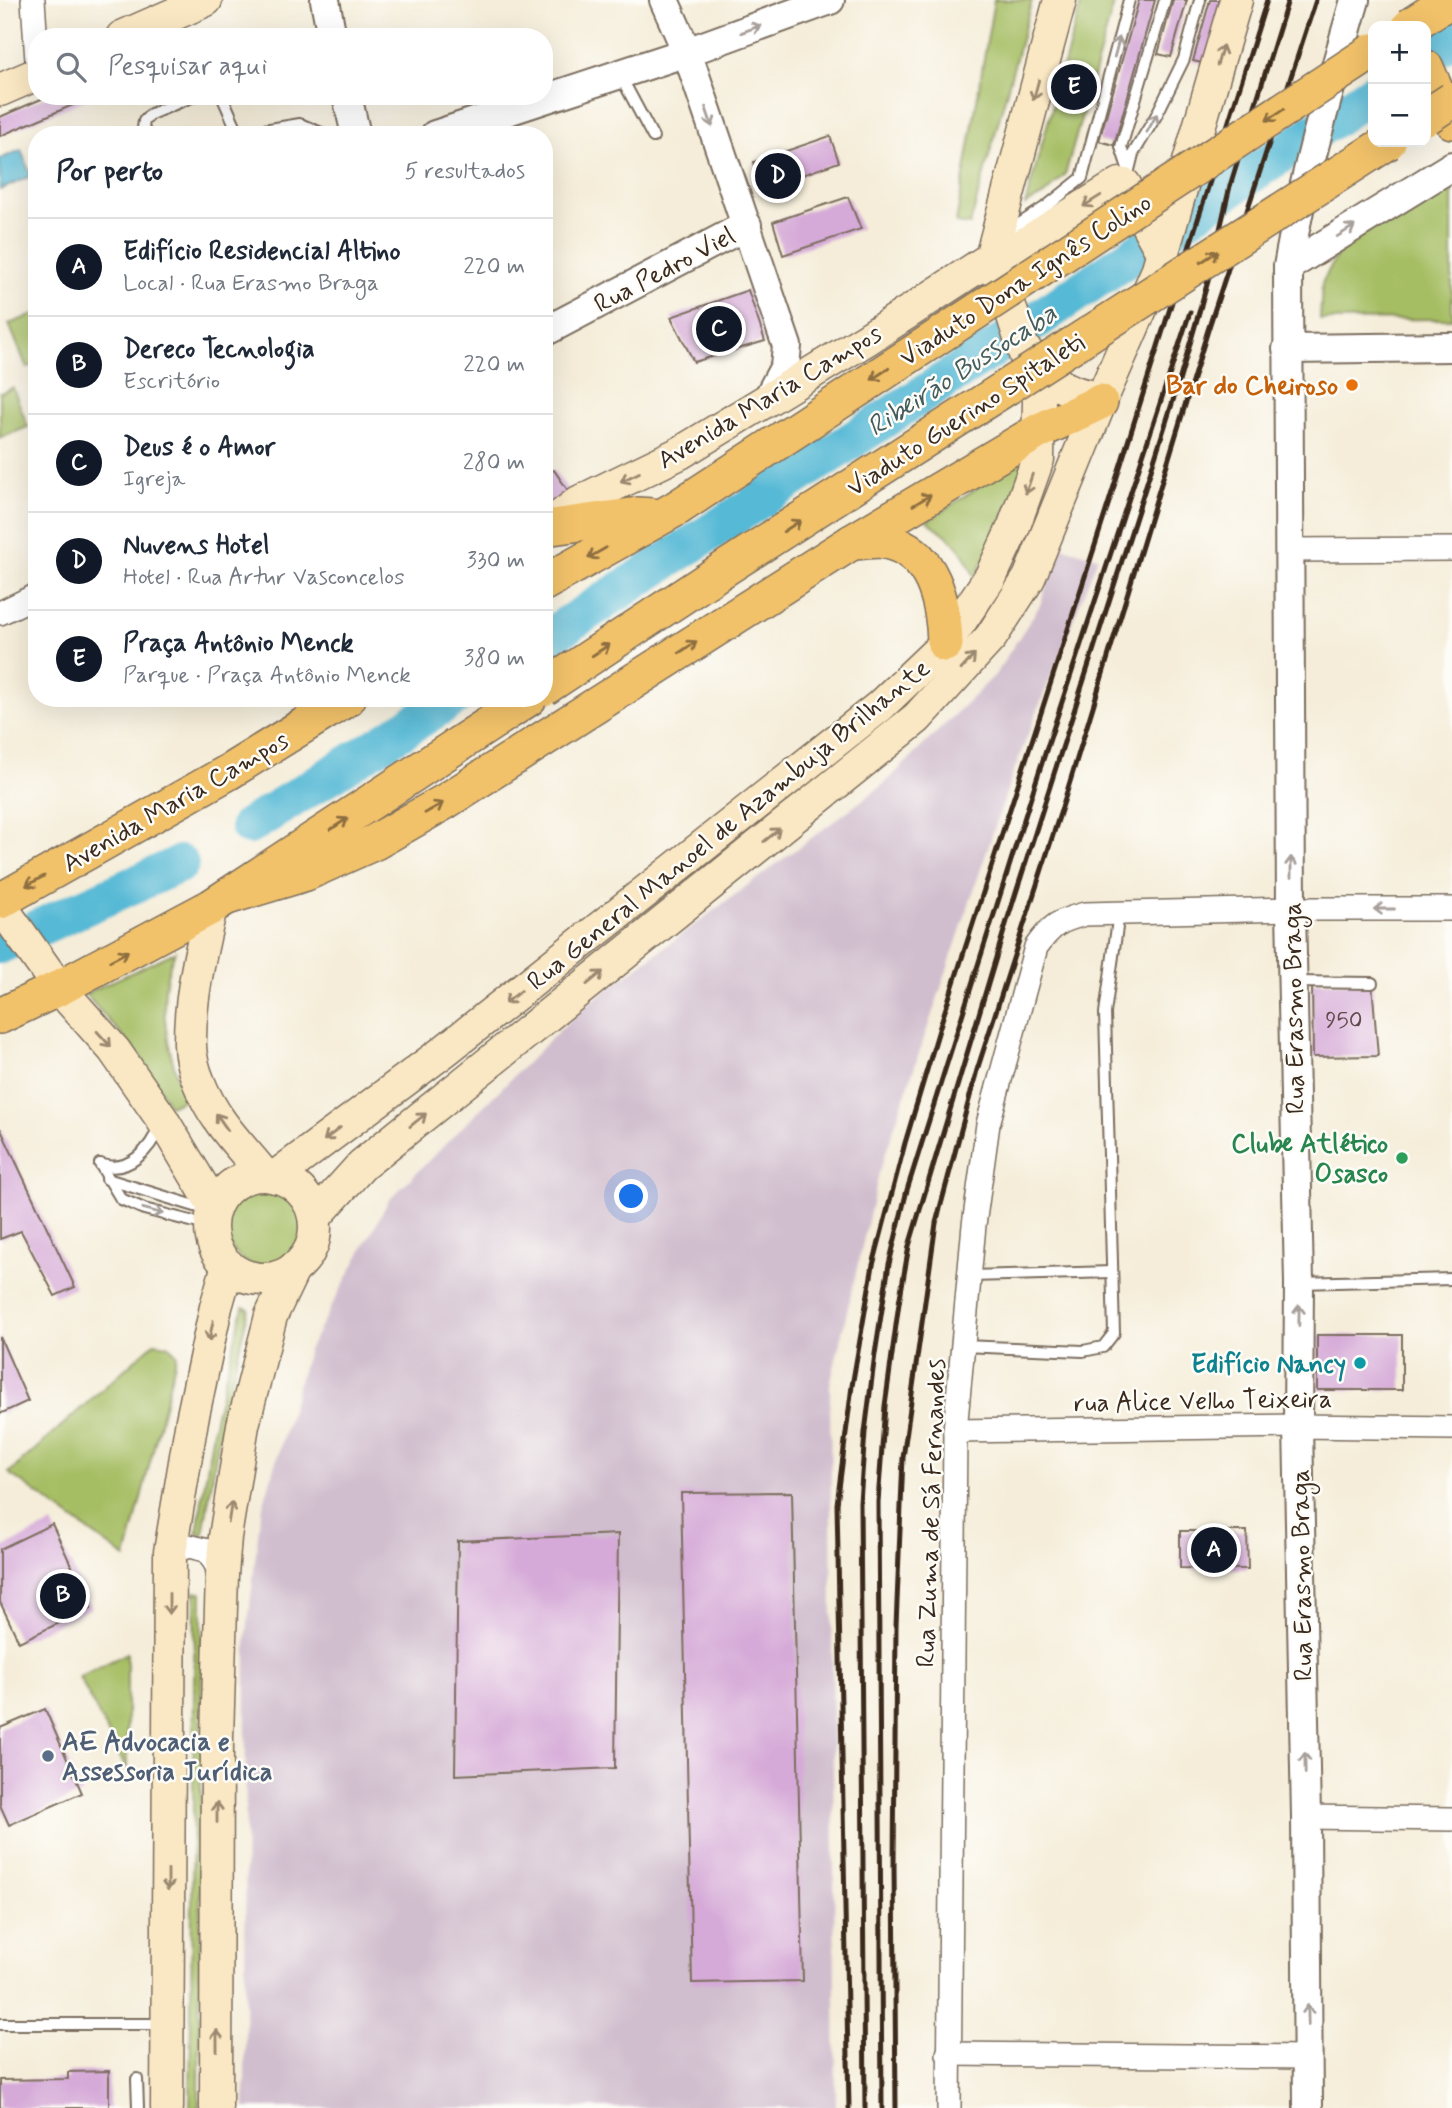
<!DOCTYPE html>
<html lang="pt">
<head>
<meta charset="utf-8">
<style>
  :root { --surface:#fff; --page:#f2f2f3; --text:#1f2937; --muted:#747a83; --line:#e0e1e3; --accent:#111827 }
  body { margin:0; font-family:Mynerve,sans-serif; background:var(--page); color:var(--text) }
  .controls { position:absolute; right:21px; top:21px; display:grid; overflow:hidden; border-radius:14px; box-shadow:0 7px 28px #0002 }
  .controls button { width:63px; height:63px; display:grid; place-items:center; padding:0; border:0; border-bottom:2px solid var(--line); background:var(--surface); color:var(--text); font:35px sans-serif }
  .you { position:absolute; left:632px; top:1197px; width:24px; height:24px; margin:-18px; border:5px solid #fff; border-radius:50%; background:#1a73e8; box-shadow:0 0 0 10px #1a73e833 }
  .badge { display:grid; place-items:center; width:46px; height:46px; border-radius:50%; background:var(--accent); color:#fff; font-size:23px; font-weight:700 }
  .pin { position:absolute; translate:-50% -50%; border:4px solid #fff; box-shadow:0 2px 7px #0006 }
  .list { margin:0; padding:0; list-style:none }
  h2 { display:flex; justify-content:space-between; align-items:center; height:91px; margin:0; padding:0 28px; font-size:30px }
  h2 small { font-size:23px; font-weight:400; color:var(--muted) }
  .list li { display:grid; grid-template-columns:46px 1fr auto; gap:21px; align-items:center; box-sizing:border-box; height:98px; padding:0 28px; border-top:2px solid var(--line) }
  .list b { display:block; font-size:26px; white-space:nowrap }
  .list p { margin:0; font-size:23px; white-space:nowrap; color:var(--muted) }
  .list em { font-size:23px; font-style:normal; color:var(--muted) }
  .icon { flex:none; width:38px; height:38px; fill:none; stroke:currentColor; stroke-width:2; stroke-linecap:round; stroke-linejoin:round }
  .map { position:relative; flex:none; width:1452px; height:2108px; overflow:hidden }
  .search { position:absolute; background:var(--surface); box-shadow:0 7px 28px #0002; left:28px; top:28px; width:525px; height:77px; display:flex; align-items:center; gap:18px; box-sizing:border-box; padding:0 24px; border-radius:28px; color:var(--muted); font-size:26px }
  .panel { position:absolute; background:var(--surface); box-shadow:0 7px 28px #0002; left:28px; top:126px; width:525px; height:581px; border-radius:28px }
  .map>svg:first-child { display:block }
</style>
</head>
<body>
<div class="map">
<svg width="1452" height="2108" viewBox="0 0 1452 2108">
  <rect width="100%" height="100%" fill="#fdfcf7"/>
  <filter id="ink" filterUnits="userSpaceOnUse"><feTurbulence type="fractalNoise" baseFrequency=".0143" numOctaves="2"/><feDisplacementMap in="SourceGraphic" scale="14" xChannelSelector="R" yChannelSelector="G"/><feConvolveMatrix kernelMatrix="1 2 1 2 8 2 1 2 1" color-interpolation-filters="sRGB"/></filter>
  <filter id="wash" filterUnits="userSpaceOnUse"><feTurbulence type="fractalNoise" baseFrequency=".00686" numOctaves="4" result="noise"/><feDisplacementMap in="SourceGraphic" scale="28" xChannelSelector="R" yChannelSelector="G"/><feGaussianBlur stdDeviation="1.57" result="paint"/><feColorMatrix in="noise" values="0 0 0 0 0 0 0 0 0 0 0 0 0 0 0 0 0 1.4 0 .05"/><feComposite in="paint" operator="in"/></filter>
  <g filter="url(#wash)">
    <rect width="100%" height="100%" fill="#f5edd9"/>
    <path fill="#d0bdce" d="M 1060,546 L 1098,557 L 1013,773 L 879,1173 L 830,1385 L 836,2108 L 245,2108 L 246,1641 L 260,1517 L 308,1350 L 389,1200 L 580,1010 L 884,784 L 995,675 L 1040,605 Z"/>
    <g fill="#a6be63" stroke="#707440" stroke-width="2">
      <path d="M 994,0 L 1032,0 L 970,225 L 956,223 Z"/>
      <path d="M 1082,0 L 1115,0 L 1065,175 L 1044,195 L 1025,205 Z"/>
      <path d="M 1452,173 L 1452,319 L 1320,320 L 1322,283 L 1346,238 Z"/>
      <path d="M 37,313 L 37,364 L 27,368 L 9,324 Z"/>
      <path d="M 13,388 L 28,427 L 0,438 L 0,393 Z"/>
      <path d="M 1023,458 L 1021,478 L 975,578 C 963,549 954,539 927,521 Z"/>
      <path d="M 175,952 C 153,998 169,1053 184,1099 L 170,1106 L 139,1054 L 85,994 Z"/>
      <circle cx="265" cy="1228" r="39"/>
      <path d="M 243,1307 L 249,1309 L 222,1420 L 203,1534 L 197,1533 L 215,1418 Z"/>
      <path d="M 154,1343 L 168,1345 L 177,1354 L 126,1558 L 9,1473 Z"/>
      <path d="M 195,1592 L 202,1593 L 199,2108 L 190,2108 Z"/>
      <path d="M 127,1653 L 127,1770 L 79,1677 Z"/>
    </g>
    <path fill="#56b9d5" stroke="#48727a" stroke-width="2" d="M 21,150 L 31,176 L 0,190 L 0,159 Z"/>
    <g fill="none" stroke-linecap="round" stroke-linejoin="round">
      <g stroke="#56b9d5" stroke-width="38">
        <path d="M 1426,56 L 1452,39"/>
        <path d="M 544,640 L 1013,336 L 1373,92"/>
        <path d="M 249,826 L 454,698"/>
        <path d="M 0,945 L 180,864"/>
      </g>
    </g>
    <g id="blocks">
      <g fill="#d6aad8">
        <path d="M 1139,0 L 1155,0 L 1114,145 L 1099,141 Z"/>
        <path d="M 1173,0 L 1187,0 L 1171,57 L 1158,54 Z"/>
        <path d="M 1210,0 L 1224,0 L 1206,64 L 1193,61 Z"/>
        <path d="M 48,96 L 94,96 L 0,136 L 0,117 Z"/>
        <path d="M 830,136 L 839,162 L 760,190 L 754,162 Z"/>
        <path d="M 848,197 L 861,229 L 783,255 L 773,222 Z"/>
        <path d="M 748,290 L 765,341 L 694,362 L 671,317 Z"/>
        <path d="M 554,470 L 573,498 L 544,517 L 544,476 Z"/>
        <path d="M 1312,982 L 1372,983 L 1378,1056 L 1313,1057 Z"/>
        <path d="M 0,1128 L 75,1287 L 55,1296 L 21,1231 L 0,1239 Z"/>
        <rect x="1317" y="1335" width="85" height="55"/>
        <path d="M 0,1337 L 28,1401 L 0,1414 Z"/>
        <path d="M 792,1492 L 803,1981 L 692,1983 L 681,1493 Z"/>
        <path d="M 52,1524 L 91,1608 L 19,1642 L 0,1602 L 0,1549 Z"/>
        <path d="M 1180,1531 L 1247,1531 L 1248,1569 L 1180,1568 Z"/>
        <path d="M 618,1534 L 615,1768 L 455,1775 L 458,1541 Z"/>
        <path d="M 45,1709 L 82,1793 L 9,1825 L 0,1805 L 0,1728 Z"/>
        <path d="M 109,2071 L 109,2108 L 0,2108 L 0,2080 L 68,2079 L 68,2072 Z"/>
      </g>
    </g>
  </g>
  <g filter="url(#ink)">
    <use href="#blocks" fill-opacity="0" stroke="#7c6e5f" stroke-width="2"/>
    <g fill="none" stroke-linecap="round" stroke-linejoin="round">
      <defs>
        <g id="service">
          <path d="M 621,77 L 653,137"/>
          <path d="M 222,96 L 238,132"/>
          <path d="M 147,135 L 143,128 L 144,121 L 151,114 L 194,96"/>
          <path d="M 232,135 L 300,124 L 326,135"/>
          <path d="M 1129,171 L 1121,147 L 1165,0"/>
          <path d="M 1126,182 L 1133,154 L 1156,116 L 1184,59 L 1200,0"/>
          <path d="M 1007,238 L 1018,225 L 1047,206 L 1082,178 L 1129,0"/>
          <path d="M 1294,982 L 1372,983"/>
          <path d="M 100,1164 L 121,1199 L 144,1209 L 210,1226"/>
          <path d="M 100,1164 C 128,1175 151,1149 160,1125"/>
          <path d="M 107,1179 L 208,1210"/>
          <path d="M 970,1276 L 1112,1272"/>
          <path d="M 1299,1283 L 1452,1279"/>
          <path d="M 963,1346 L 1083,1351 L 1103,1347 L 1114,1333 L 1105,1013 L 1119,913"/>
          <path d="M 0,2024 L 165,2024"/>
          <path d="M 137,2079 L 138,2108"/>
        </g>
        <g id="minor">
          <path d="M 33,0 L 37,61"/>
          <path d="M 1291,550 L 1452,549"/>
          <path d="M 0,613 L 37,595"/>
          <path d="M 955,1431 L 1298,1426 L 1452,1428"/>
          <path d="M 170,1552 L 189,1546 L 208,1551 L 222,1575"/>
          <path d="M 1306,1817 L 1452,1819"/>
          <path d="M 948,2054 L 1308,2057"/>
          <path d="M 949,2108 L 955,1431 L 974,1225 L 988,1124 L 1036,947 C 1052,925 1058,921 1085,914 L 1291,909 L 1452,909"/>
        </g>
        <g id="tertiary">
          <path d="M 325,0 L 332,37"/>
          <path d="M 664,0 L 687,52 L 787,346 L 785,366 L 767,400"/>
          <path d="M 347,96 L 356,135"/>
          <path d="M 435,135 L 687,52 L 830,0"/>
          <path d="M 1288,267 L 1452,166"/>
          <path d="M 544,332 L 747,225"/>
          <path d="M 1287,349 L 1452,347"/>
          <path d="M 1308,2108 L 1306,1817 L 1298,1426 L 1299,1283 L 1291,909 L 1288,267 C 1303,177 1330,88 1355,0"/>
        </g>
        <g id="secondary">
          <path d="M 122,37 L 206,0"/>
          <path d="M 0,90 L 37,74"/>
          <path d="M 991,258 L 1060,0"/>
          <path d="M 1028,353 C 1055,382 1061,393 1102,398"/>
          <path d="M 544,529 L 579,502 L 680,453 L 867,339 L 991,258 L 1021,246 L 1120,184 L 1125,185 L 1163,254"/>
          <path d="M 0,905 L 59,988 L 114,1050 L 162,1119 L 214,1206"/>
          <path d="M 211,907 C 201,950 190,996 190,1041 C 189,1067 205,1100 220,1121 C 233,1140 250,1157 264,1175"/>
          <circle cx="263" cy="1227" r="52"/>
          <path d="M 275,1177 L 443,1052 L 880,706 L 945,644 L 991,576 L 1014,526 L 1038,459 L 1039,399 L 1012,313 L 991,258"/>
          <path d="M 315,1217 L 362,1165 L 917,718 L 991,637 L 1029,578 L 1102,398 L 1157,272 L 1236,0"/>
          <path d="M 167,2108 L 170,1552 L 192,1420 L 216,1307 L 228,1265"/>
          <path d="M 216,2108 L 217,1737 L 222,1575 L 225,1537 L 243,1425 L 271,1316 L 294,1268"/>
        </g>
        <g id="primary">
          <path d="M 1426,68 L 1446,114 L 1452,121"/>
          <path d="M 545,528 L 638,515 L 652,516"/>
          <path d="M 852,542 C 863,542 876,539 886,541 C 933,551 944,603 945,644"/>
          <path d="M 544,583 L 677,508"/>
          <path d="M 227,897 L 306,873 L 375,842 L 446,801 L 852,542 L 1039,431 L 1100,402"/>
          <path d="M 0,901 L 227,773 L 348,698"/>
          <path d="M 0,1016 L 59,988 L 211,907 L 529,698"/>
        </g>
      </defs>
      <use href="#service" stroke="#7c6e5f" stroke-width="14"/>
      <use href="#minor" stroke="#7c6e5f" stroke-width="26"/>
      <use href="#tertiary" stroke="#7c6e5f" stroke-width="32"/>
      <use href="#secondary" stroke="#7c6e5f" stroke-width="35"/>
      <use href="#primary" stroke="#7c6e5f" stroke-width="38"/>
      <use href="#service" stroke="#fff" stroke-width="10"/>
      <use href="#minor" stroke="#fff" stroke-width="23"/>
      <use href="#tertiary" stroke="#fff" stroke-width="28"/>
      <use href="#secondary" stroke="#fae7c3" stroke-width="32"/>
      <use href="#primary" stroke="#f2c26a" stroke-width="35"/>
      <g stroke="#3b2a1e" stroke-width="5">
        <path d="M 849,2108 L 837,1504 L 852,1386 L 873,1265 L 905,1143 L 941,1023 L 1109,502 L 1267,0"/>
        <path d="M 865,2108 L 860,1502 L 865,1432 L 875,1354 L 889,1264 L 907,1190 L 1038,775 L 1190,312"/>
        <path d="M 882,2108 L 878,1502 L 885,1406 L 899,1303 L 909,1246 L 1007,921 L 1178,385 L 1208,281 L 1230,186 L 1288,0"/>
        <path d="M 896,2108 L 894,1867 L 896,1626 L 903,1458 L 936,1223 L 977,1070 L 1065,798 L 1208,330 L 1316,0"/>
      </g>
      <defs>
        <g id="primary-bridge">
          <path d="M 1410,26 L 1450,0"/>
          <path d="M 1426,117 L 1452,100"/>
          <path d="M 677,508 L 1373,51"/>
          <path d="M 544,688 L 724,569 L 1388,142"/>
        </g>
      </defs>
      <use href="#primary-bridge" stroke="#7c6e5f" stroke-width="38" stroke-linecap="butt"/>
      <use href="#primary-bridge" stroke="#f2c26a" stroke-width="35"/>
    </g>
    <defs><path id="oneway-shaft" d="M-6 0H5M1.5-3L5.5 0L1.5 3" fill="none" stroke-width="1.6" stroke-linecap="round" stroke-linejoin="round" transform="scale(1.75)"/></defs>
    <g stroke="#a79f9a">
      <use href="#oneway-shaft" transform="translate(751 29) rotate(-20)"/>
      <use href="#oneway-shaft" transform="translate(1117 47) rotate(-75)"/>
      <use href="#oneway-shaft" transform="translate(709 117) rotate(71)"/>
      <use href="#oneway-shaft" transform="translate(1152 123) rotate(-61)"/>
      <use href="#oneway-shaft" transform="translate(1346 231) rotate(-32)"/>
      <use href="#oneway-shaft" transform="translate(1291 867) rotate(-90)"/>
      <use href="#oneway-shaft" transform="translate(1384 909) rotate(-180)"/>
      <use href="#oneway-shaft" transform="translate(153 1211) rotate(15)"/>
      <use href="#oneway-shaft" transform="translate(1299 1315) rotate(-89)"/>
      <use href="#oneway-shaft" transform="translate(1305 1763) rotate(-91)"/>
      <use href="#oneway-shaft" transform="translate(1308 2015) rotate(-91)"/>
    </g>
    <g stroke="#9a8870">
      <use href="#oneway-shaft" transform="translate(1220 55) rotate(-74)"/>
      <use href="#oneway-shaft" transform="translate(1036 90) rotate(105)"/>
      <use href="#oneway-shaft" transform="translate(1092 201) rotate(148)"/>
      <use href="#oneway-shaft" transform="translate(630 477) rotate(154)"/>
      <use href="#oneway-shaft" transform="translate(1029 484) rotate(109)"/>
      <use href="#oneway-shaft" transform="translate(968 662) rotate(-48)"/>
      <use href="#oneway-shaft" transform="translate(772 835) rotate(-39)"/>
      <use href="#oneway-shaft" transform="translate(595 978) rotate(-39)"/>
      <use href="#oneway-shaft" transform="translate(513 997) rotate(142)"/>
      <use href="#oneway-shaft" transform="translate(104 1039) rotate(48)"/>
      <use href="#oneway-shaft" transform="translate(418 1120) rotate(-39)"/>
      <use href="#oneway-shaft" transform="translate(222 1122) rotate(-125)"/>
      <use href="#oneway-shaft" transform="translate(332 1134) rotate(142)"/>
      <use href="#oneway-shaft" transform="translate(211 1331) rotate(102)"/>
      <use href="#oneway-shaft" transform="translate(230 1512) rotate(-81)"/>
      <use href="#oneway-shaft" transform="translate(169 1604) rotate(90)"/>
      <use href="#oneway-shaft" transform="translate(217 1812) rotate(-90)"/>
      <use href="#oneway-shaft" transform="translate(168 1880) rotate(90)"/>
      <use href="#oneway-shaft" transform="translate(217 2040) rotate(-90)"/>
    </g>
    <g stroke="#8d6e40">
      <use href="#oneway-shaft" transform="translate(1275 115) rotate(147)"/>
      <use href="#oneway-shaft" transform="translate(1209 257) rotate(-33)"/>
      <use href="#oneway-shaft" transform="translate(880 374) rotate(147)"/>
      <use href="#oneway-shaft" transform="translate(922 500) rotate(-31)"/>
      <use href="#oneway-shaft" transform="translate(792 526) rotate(-33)"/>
      <use href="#oneway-shaft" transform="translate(597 553) rotate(150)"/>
      <use href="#oneway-shaft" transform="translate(688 647) rotate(-33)"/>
      <use href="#oneway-shaft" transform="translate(601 650) rotate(-33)"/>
      <use href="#oneway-shaft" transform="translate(434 808) rotate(-30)"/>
      <use href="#oneway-shaft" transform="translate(339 824) rotate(-33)"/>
      <use href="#oneway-shaft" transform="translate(35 881) rotate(151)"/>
      <use href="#oneway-shaft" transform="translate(119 956) rotate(-28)"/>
    </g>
  </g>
  <circle fill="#e8710a" stroke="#fdfcf7" stroke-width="2.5" cx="1352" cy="385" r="7"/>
  <circle fill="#2e9e5b" stroke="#fdfcf7" stroke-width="2.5" cx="1402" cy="1158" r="7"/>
  <circle fill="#0f9aa8" stroke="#fdfcf7" stroke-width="2.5" cx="1360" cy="1363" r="7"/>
  <circle fill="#5c6f8a" stroke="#fdfcf7" stroke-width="2.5" cx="48" cy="1756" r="7"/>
  <g text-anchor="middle" stroke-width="5" stroke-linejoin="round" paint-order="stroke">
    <g font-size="23" fill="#624a4c">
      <text x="1344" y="1027">950</text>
    </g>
    <g font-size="26" fill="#3b2a1e" stroke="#fdfcf7">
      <text transform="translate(664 269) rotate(-28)" y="9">Rua Pedro Viel</text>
      <text transform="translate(1025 279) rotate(-33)" y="9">Viaduto Dona Ignês Colino</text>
      <text transform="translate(769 396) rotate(-31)" y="9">Avenida Maria Campos</text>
      <text transform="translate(965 414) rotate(-33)" y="9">Viaduto Guerino Spitaleti</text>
      <text transform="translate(175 801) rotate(-30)" y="9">Avenida Maria Campos</text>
      <text transform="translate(728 824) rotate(-39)" y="9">Rua General Manoel de Azambuja Brilhante</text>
      <text transform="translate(1293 1008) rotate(-91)" y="9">Rua Erasmo Braga</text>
      <text transform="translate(1203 1400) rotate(-1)" y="9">rua Alice Velho Teixeira</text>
      <text transform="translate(930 1513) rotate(-88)" y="9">Rua Zuma de Sá Fernandes</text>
      <text transform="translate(1301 1575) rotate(-91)" y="9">Rua Erasmo Braga</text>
    </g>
    <g font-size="26" font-weight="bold" fill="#c56008" stroke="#fdfcf7" text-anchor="end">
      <text x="1338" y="394">Bar do Cheiroso</text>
    </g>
    <g font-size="26" font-weight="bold" fill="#27864d" stroke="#fdfcf7" text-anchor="end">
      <text x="1388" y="1152">Clube Atlético<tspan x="1388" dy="30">Osasco</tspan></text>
    </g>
    <g font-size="26" font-weight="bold" fill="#0d838f" stroke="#fdfcf7" text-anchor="end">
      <text x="1346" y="1372">Edifício Nancy</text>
    </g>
    <g font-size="26" font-weight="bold" fill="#4e5e75" stroke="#fdfcf7" text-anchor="start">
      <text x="62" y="1750">AE Advocacia e<tspan x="62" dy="30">Assessoria Jurídica</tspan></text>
    </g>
    <g font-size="28" font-style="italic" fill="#445c5e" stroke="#fdfcf7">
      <text transform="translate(961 369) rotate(-33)" y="10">Ribeirão Bussocaba</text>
    </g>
  </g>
</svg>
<div class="controls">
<button>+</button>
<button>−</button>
</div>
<div class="you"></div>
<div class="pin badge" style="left:1214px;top:1550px">A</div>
<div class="pin badge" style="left:63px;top:1596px">B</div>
<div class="pin badge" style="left:719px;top:329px">C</div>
<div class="pin badge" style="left:778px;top:176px">D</div>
<div class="pin badge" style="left:1074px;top:87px">E</div>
<div class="search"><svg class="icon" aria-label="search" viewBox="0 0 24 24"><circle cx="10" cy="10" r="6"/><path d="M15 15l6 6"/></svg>Pesquisar aqui</div>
<section class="panel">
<h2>Por perto<small>5 resultados</small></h2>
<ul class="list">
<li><span class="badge">A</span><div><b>Edifício Residencial Altino</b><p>Local · Rua Erasmo Braga</p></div><em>220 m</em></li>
<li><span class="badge">B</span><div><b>Dereco Tecnologia</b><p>Escritório</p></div><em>220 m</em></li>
<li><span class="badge">C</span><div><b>Deus é o Amor</b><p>Igreja</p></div><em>280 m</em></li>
<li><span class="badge">D</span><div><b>Nuvens Hotel</b><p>Hotel · Rua Artur Vasconcelos</p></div><em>330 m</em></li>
<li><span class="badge">E</span><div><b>Praça Antônio Menck</b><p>Parque · Praça Antônio Menck</p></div><em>380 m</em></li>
</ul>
</section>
</div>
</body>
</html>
